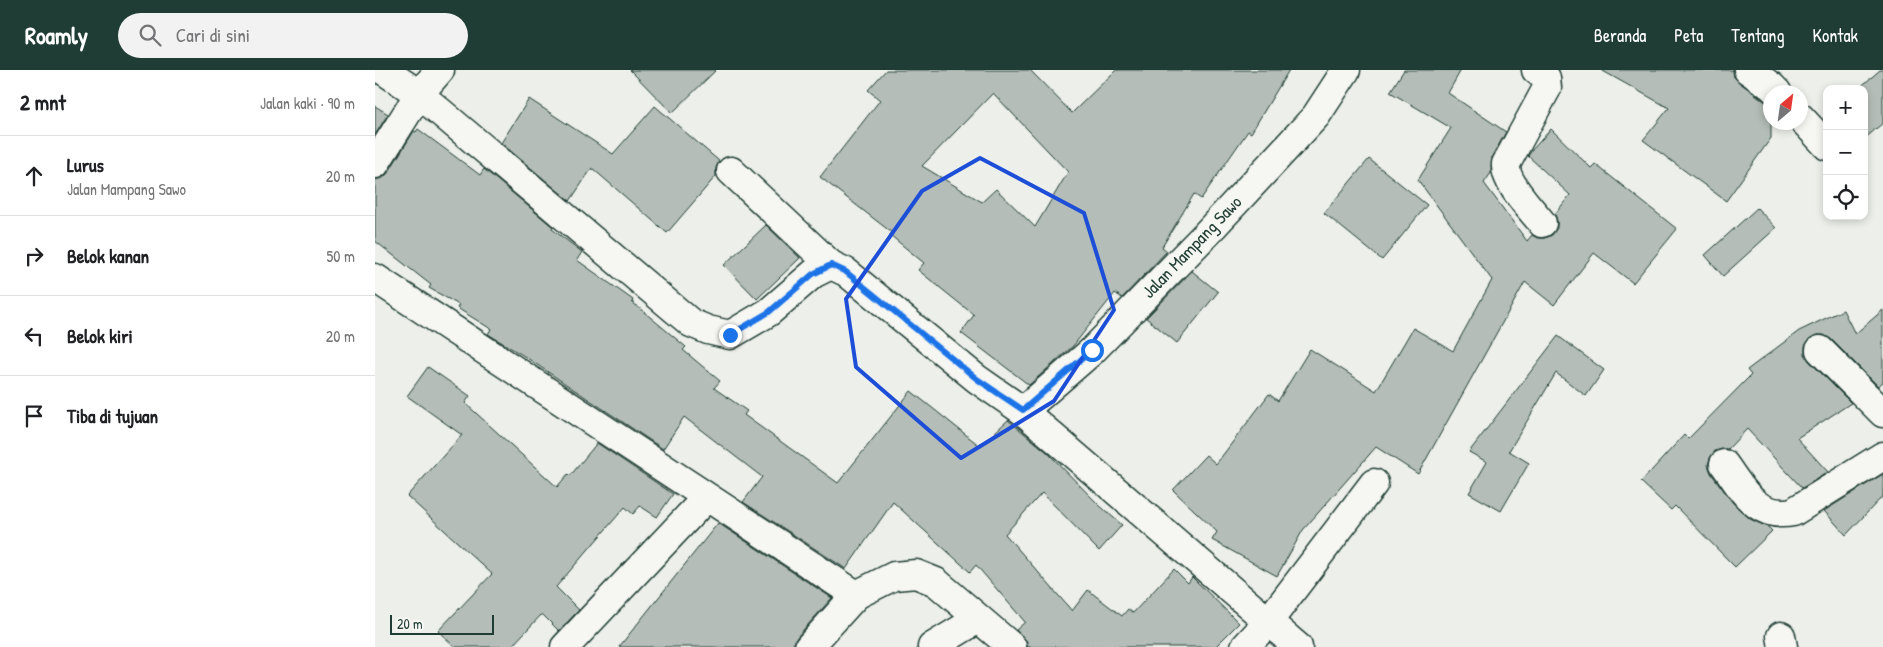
<!DOCTYPE html>
<html lang="id">
<head>
<meta charset="utf-8">
<style>
  :root { --surface:#fff; --page:#f2f2f2; --text:#202124; --muted:#757577; --line:#e0e0e0; --accent:#1f3d34 }
  body { margin:0; font-family:"Patrick Hand",sans-serif; background:var(--page); color:var(--text) }
  .controls { position:absolute; right:15px; top:15px; display:grid; overflow:hidden; border-radius:10px; box-shadow:0 2px 8px #0003 }
  .controls button { width:45px; height:45px; display:grid; place-items:center; padding:0; border:0; border-bottom:1px solid var(--line); background:var(--surface); color:var(--text); font:25px sans-serif }
  .compass { position:absolute; left:1388px; top:15px; width:45px; height:45px; border-radius:50%; background:var(--surface); box-shadow:0 2px 8px #0003; rotate:29deg }
  .scale { position:absolute; left:15px; bottom:12px; width:104px; box-sizing:border-box; padding-left:5px; border:2px solid #1f3d34; border-top:0; font-size:14px; line-height:18px; white-space:nowrap; color:#1f3d34; -webkit-text-stroke:4px #f6f6f2; paint-order:stroke }
  .stop { position:absolute; width:15px; height:15px; margin:-11px; border:4px solid #1a73e8; border-radius:50%; background:#fff }
  .stop.end { background:#1a73e8; border-color:#fff; box-shadow:0 1px 5px #0008 }
  .list { margin:0; padding:0; list-style:none }
  h2 { display:flex; justify-content:space-between; align-items:center; height:65px; margin:0; padding:0 20px; font-size:21px }
  h2 small { font-size:16px; font-weight:400; color:var(--muted) }
  .list li { display:grid; grid-template-columns:32px 1fr auto; gap:15px; align-items:center; box-sizing:border-box; height:80px; padding:0 20px; border-top:1px solid var(--line) }
  .list b { display:block; font-size:19px; white-space:nowrap }
  .list p { margin:0; font-size:16px; white-space:nowrap; color:var(--muted) }
  .list em { font-size:16px; font-style:normal; color:var(--muted) }
  .icon { flex:none; width:28px; height:28px; fill:none; stroke:currentColor; stroke-width:2; stroke-linecap:round; stroke-linejoin:round }
  .map { position:relative; flex:none; width:1508px; height:577px; overflow:hidden }
  header { display:flex; align-items:center; gap:30px; box-sizing:border-box; height:70px; padding:0 25px; background:var(--accent); color:#fff }
  header strong { font-size:24px }
  nav { display:flex; gap:28px; margin-inline-start:auto; font-size:18px }
  .search { width:350px; height:45px; background:var(--page); display:flex; align-items:center; gap:12px; box-sizing:border-box; padding:0 18px; border-radius:28px; color:var(--muted); font-size:19px }
  main { display:flex }
  aside { flex:1; background:var(--surface) }
  .map>svg:first-child { display:block }
</style>
</head>
<body>
<header>
<strong>Roamly</strong>
<div class="search"><svg class="icon" aria-label="search" viewBox="0 0 24 24"><circle cx="10" cy="10" r="6"/><path d="M15 15l6 6"/></svg>Cari di sini</div>
<nav><a>Beranda</a><a>Peta</a><a>Tentang</a><a>Kontak</a></nav>
</header>
<main>
<aside>
<h2>2 mnt<small>Jalan kaki · 90 m</small></h2>
<ul class="list">
<li><svg class="icon" aria-label="ahead" viewBox="0 0 24 24"><path d="M12 20V5M6 11l6-6 6 6"/></svg><div><b>Lurus</b><p>Jalan Mampang Sawo</p></div><em>20 m</em></li>
<li><svg class="icon" aria-label="right" viewBox="0 0 24 24"><path d="M7 20v-9h11M14 6l5 5-5 5"/></svg><div><b>Belok kanan</b></div><em>50 m</em></li>
<li><svg class="icon" aria-label="left" viewBox="0 0 24 24"><path d="M17 20v-9H6M10 6l-5 5 5 5"/></svg><div><b>Belok kiri</b></div><em>20 m</em></li>
<li><svg class="icon" aria-label="arrive" viewBox="0 0 24 24"><path d="M6 21V4h12l-3 4 3 4H6"/></svg><div><b>Tiba di tujuan</b></div></li>
</ul>
</aside>
<div class="map">
<svg width="1508" height="577" viewBox="0 0 1508 577">
  <rect width="100%" height="100%" fill="#edefea"/>
  <filter id="ink" filterUnits="userSpaceOnUse"><feTurbulence type="fractalNoise" baseFrequency=".02" numOctaves="2"/><feDisplacementMap in="SourceGraphic" scale="10" xChannelSelector="R" yChannelSelector="G"/><feConvolveMatrix kernelMatrix="1 2 1 2 8 2 1 2 1" color-interpolation-filters="sRGB"/></filter>
  <g filter="url(#ink)">
    <g fill="#b4bdb8" stroke="#1f3d34" fill-rule="evenodd">
      <path d="M 255,0 L 341,0 L 297,43 Z"/>
      <path d="M 511,0 L 655,0 L 697,43 L 741,0 L 914,0 L 876,63 L 873,61 L 826,129 L 819,124 L 787,177 L 792,181 L 747,228 L 740,223 L 698,276 L 654,315 L 586,263 L 599,245 L 543,200 L 549,193 L 515,165 L 516,162 L 445,107 L 505,30 L 493,20 ZM 618,23 L 693,102 L 660,157 L 621,119 L 607,132 L 547,96 Z"/>
      <path d="M 1029,0 L 1086,0 L 1073,23 L 1131,62 L 1117,87 L 1116,103 L 1109,113 L 1152,171 L 1157,165 L 1162,168 L 1169,168 L 1177,165 L 1182,158 L 1182,151 L 1180,144 L 1195,125 L 1153,86 L 1157,80 L 1176,59 L 1216,98 L 1220,94 L 1302,159 L 1258,213 L 1219,183 L 1179,235 L 1150,212 L 1043,404 L 1001,377 L 928,460 L 902,506 L 837,470 L 842,462 L 798,420 L 831,385 L 841,394 L 894,324 L 903,331 L 935,279 L 1001,321 L 1038,258 L 1078,281 L 1117,210 L 1043,110 L 1076,58 L 1015,22 Z"/>
      <path d="M 1226,0 L 1358,0 L 1359,7 L 1364,12 L 1396,36 L 1396,68 L 1351,131 L 1268,70 L 1294,38 Z"/>
      <path d="M 1505,0 L 1508,0 L 1508,53 L 1489,69 L 1489,19 L 1483,19 Z"/>
      <path d="M 154,29 L 238,84 L 280,36 L 344,91 L 341,98 L 341,106 L 292,163 L 217,98 L 195,131 L 126,73 Z"/>
      <path d="M 0,36 L 13,44 L 0,65 Z"/>
      <path d="M 43,59 L 105,105 L 109,99 L 178,157 L 177,159 L 207,182 L 202,190 L 258,230 L 257,232 L 311,277 L 308,280 L 345,311 L 339,318 L 372,341 L 369,345 L 463,413 L 536,321 L 605,376 L 633,350 L 672,382 L 724,435 L 747,455 L 724,481 L 667,423 L 630,464 L 697,541 L 713,520 L 747,546 L 753,539 L 758,543 L 799,499 L 813,513 L 817,507 L 864,553 L 840,577 L 652,577 L 652,571 L 641,560 L 650,552 L 601,495 L 595,502 L 518,432 L 471,499 L 368,432 L 387,407 L 309,347 L 288,379 L 149,286 L 113,264 L 116,259 L 82,238 L 84,235 L 54,218 L 56,215 L 0,171 L 0,110 L 8,108 L 13,103 L 39,61 L 41,62 Z"/>
      <path d="M 994,89 L 1052,135 L 1007,190 L 949,143 Z"/>
      <path d="M 1382,138 L 1401,158 L 1348,206 L 1330,185 Z"/>
      <path d="M 391,155 L 425,188 L 382,229 L 349,195 Z"/>
      <path d="M 817,201 L 843,222 L 802,273 L 771,248 Z"/>
      <path d="M 1468,240 L 1480,264 L 1508,240 L 1508,312 L 1503,316 L 1456,269 L 1449,265 L 1441,265 L 1434,269 L 1430,276 L 1430,284 L 1434,291 L 1476,333 L 1422,368 L 1453,402 L 1427,418 L 1372,359 L 1353,379 L 1347,379 L 1340,381 L 1335,388 L 1333,395 L 1336,403 L 1358,433 L 1375,449 L 1393,457 L 1397,461 L 1360,497 L 1300,436 L 1296,440 L 1266,412 L 1309,365 L 1313,369 L 1376,305 L 1372,300 L 1424,261 Z"/>
      <path d="M 1183,266 L 1229,300 L 1211,326 L 1181,303 L 1134,381 L 1154,393 L 1126,441 L 1094,423 L 1112,392 L 1094,382 Z"/>
      <path d="M 53,297 L 95,326 L 90,333 L 182,417 L 193,404 L 195,406 L 222,373 L 298,424 L 282,447 L 265,436 L 258,444 L 250,437 L 181,517 L 204,540 L 184,561 L 167,544 L 136,577 L 80,577 L 63,561 L 117,504 L 32,426 L 87,365 L 32,326 Z"/>
      <path d="M 1508,404 L 1508,426 L 1471,465 L 1449,441 Z"/>
      <path d="M 343,453 L 457,528 L 422,567 L 417,577 L 244,577 Z"/>
    </g>
    <g fill="none" stroke-linecap="round" stroke-linejoin="round">
      <defs>
        <g id="street">
          <path d="M 8,0 L 44,24 L 316,253 L 333,260 L 355,265 L 394,242 L 438,204 L 456,195 L 471,202 L 602,309 L 648,341 L 923,577"/>
          <path d="M 1161,0 L 1171,8 L 1172,18 L 1131,94 C 1129,112 1156,139 1167,153"/>
          <path d="M 1373,0 L 1396,16 L 1402,22"/>
          <path d="M 1426,48 L 1452,76"/>
          <path d="M 0,94 L 44,24 L 65,0"/>
          <path d="M 356,101 L 456,195"/>
          <path d="M 0,208 L 481,525"/>
          <path d="M 1445,280 L 1508,343"/>
          <path d="M 648,341 L 717,281 L 832,163 L 941,46 L 971,0"/>
          <path d="M 1349,394 C 1368,420 1381,449 1418,442 L 1508,386"/>
          <path d="M 1406,566 L 1408,577"/>
          <path d="M 190,577 L 331,428"/>
          <path d="M 434,577 L 481,525 L 519,506 L 541,504 L 561,512 L 637,577"/>
          <path d="M 557,577 L 603,549"/>
          <path d="M 870,577 L 893,552 L 999,413"/>
        </g>
      </defs>
      <use href="#street" stroke="#1f3d34" stroke-width="31"/>
      <use href="#street" stroke="#f6f6f2" stroke-width="28"/>
    </g>
  </g>
  <g fill="none" stroke-linecap="round" stroke-linejoin="round" filter="url(#ink)">
    <path stroke="#1a73e8" stroke-width="6" d="M 355,265 L 394,242 L 438,204 L 456,195 L 471,202 L 602,309 L 648,340 L 717,280"/>
  </g>
  <path fill="none" stroke="#1d4ed8" stroke-width="4" stroke-linejoin="round" d="M 605,88 L 709,143 L 739,240 L 679,331 L 586,388 L 481,297 L 471,229 L 547,121 Z"/>
  <g text-anchor="middle" stroke-width="5" stroke-linejoin="round" paint-order="stroke">
    <g font-size="18" fill="#1f3d34" stroke="#f6f6f2">
      <text transform="translate(817 177) rotate(-46)" y="6">Jalan Mampang Sawo</text>
    </g>
  </g>
</svg>
<div class="controls">
<button>+</button>
<button>−</button>
<button><svg class="icon" aria-label="locate" viewBox="0 0 24 24"><circle cx="12" cy="12" r="6"/><path d="M12 2v4M12 18v4M2 12h4M18 12h4"/></svg></button>
</div>
<svg class="compass" viewBox="-18 -18 36 36"><path d="M0-13l5 13h-10z" fill="#e53935"/><path d="M0 13l5-13h-10z" fill="#757577"/></svg>
<div class="scale">20 m</div>
<div class="stop" style="left:717px;top:280px"></div>
<div class="stop end" style="left:355px;top:265px"></div>
</div>
</main>
</body>
</html>
